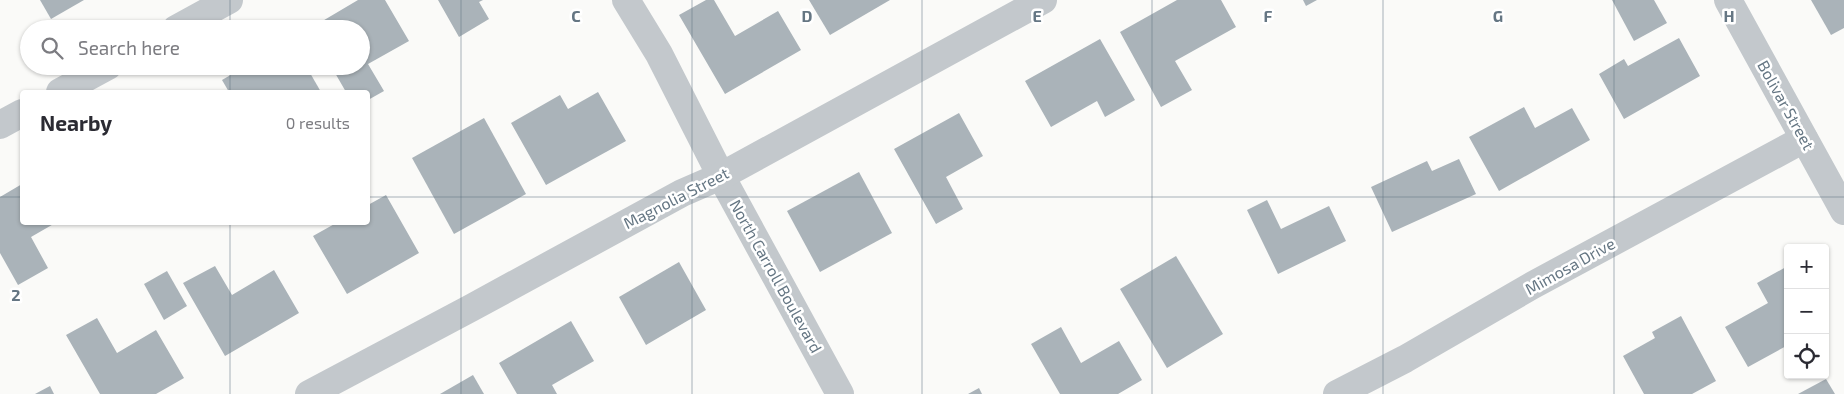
<!DOCTYPE html>
<html lang="en">
<head>
<meta charset="utf-8">
<style>
  :root { --surface:#fff; --page:#f7f7f7; --text:#2b2b33; --muted:#7c7c81; --line:#e1e1e2 }
  body { margin:0; font-family:"Exo 2",sans-serif; background:var(--page); color:var(--text) }
  .controls { position:absolute; right:15px; bottom:15px; display:grid; overflow:hidden; border-radius:5px; box-shadow:0 1px 4px #0004 }
  .controls button { width:45px; height:45px; display:grid; place-items:center; padding:0; border:0; border-bottom:1px solid var(--line); background:var(--surface); color:var(--text); font:25px sans-serif }
  .list { margin:0; padding:0; list-style:none }
  h2 { display:flex; justify-content:space-between; align-items:center; height:65px; margin:0; padding:0 20px; font-size:21px }
  h2 small { font-size:16px; font-weight:400; color:var(--muted) }
  .icon { flex:none; width:28px; height:28px; fill:none; stroke:currentColor; stroke-width:2; stroke-linecap:round; stroke-linejoin:round }
  .map { position:relative; flex:none; width:1844px; height:394px; overflow:hidden }
  .search { position:absolute; background:var(--surface); box-shadow:0 1px 4px #0004; left:20px; top:20px; width:350px; height:55px; display:flex; align-items:center; gap:12px; box-sizing:border-box; padding:0 18px; border-radius:28px; color:var(--muted); font-size:19px }
  .panel { position:absolute; background:var(--surface); box-shadow:0 1px 4px #0004; left:20px; top:90px; width:350px; height:135px; border-radius:5px }
  .map>svg:first-child { display:block }
</style>
</head>
<body>
<div class="map">
<svg width="1844" height="394" viewBox="0 0 1844 394">
  <rect width="100%" height="100%" fill="#fafaf8"/>
  <g fill="#aab3b9">
    <path d="M 40,0 L 84,0 L 51,19 Z"/>
    <path d="M 358,0 L 385,0 L 409,41 L 368,64 L 384,91 L 368,100 L 368,92 L 346,92 L 331,66 L 361,66 L 361,29 L 309,29 Z"/>
    <path d="M 438,0 L 483,0 L 479,2 L 489,19 L 459,37 Z"/>
    <path d="M 706,0 L 714,0 L 735,36 L 778,11 L 801,50 L 725,94 L 679,15 Z"/>
    <path d="M 809,0 L 890,0 L 830,35 Z"/>
    <path d="M 1177,0 L 1221,0 L 1236,27 L 1175,61 L 1192,90 L 1161,107 L 1120,32 Z"/>
    <path d="M 1303,0 L 1317,0 L 1306,6 Z"/>
    <path d="M 1612,0 L 1654,0 L 1667,23 L 1634,41 Z"/>
    <path d="M 1811,0 L 1844,0 L 1844,28 L 1831,35 Z"/>
    <path d="M 1679,38 L 1700,76 L 1624,119 L 1599,74 L 1624,59 L 1628,66 Z"/>
    <path d="M 1100,39 L 1135,100 L 1105,117 L 1097,101 L 1051,127 L 1025,81 Z"/>
    <path d="M 246,66 L 306,66 L 321,92 L 229,92 L 222,80 Z"/>
    <path d="M 598,92 L 626,141 L 546,185 L 511,123 L 560,95 L 568,109 Z"/>
    <path d="M 1524,107 L 1535,128 L 1572,108 L 1590,140 L 1499,191 L 1469,137 Z"/>
    <path d="M 959,113 L 983,156 L 946,177 L 963,209 L 936,224 L 894,149 Z"/>
    <path d="M 484,118 L 526,194 L 454,234 L 412,158 Z"/>
    <path d="M 1459,159 L 1476,194 L 1392,232 L 1371,187 L 1427,161 L 1432,171 Z"/>
    <path d="M 859,172 L 892,233 L 820,272 L 787,211 Z"/>
    <path d="M 22,184 L 22,222 L 57,222 L 31,237 L 48,268 L 18,285 L 0,253 L 0,197 Z"/>
    <path d="M 386,195 L 419,253 L 347,294 L 313,236 L 338,222 L 368,222 L 368,205 Z"/>
    <path d="M 1267,200 L 1281,229 L 1329,206 L 1346,241 L 1278,274 L 1247,210 Z"/>
    <path d="M 1176,256 L 1223,334 L 1167,368 L 1120,289 Z"/>
    <path d="M 679,262 L 706,310 L 646,345 L 619,297 Z"/>
    <path d="M 215,266 L 232,295 L 274,270 L 299,313 L 225,356 L 183,283 Z"/>
    <path d="M 1786,267 L 1788,270 L 1788,345 L 1748,367 L 1725,327 L 1768,303 L 1757,283 Z"/>
    <path d="M 167,271 L 187,306 L 164,320 L 144,284 Z"/>
    <path d="M 1681,316 L 1716,381 L 1692,394 L 1644,394 L 1623,356 L 1655,338 L 1652,332 Z"/>
    <path d="M 97,318 L 117,353 L 156,330 L 184,378 L 156,394 L 100,394 L 66,335 Z"/>
    <path d="M 571,321 L 594,361 L 552,385 L 557,394 L 517,394 L 499,363 Z"/>
    <path d="M 1061,327 L 1081,363 L 1119,341 L 1142,380 L 1118,394 L 1060,394 L 1031,344 Z"/>
    <path d="M 473,375 L 484,394 L 440,394 Z"/>
    <path d="M 1826,379 L 1835,394 L 1798,394 Z"/>
    <path d="M 50,386 L 54,394 L 35,394 Z"/>
    <path d="M 979,388 L 982,394 L 968,394 Z"/>
  </g>
  <g fill="none" stroke-linecap="round" stroke-linejoin="round">
    <g stroke="#c3c8cc" stroke-width="28">
      <path d="M 626,0 L 659,54 L 721,176 L 840,394"/>
      <path d="M 1728,0 L 1844,211"/>
      <path d="M 176,29 L 229,0"/>
      <path d="M 60,92 L 108,66"/>
      <path d="M 0,125 L 22,113"/>
      <path d="M 309,394 L 471,308 L 682,193 L 721,176 L 1043,0"/>
      <path d="M 1337,394 L 1405,359 L 1533,285 L 1804,139"/>
    </g>
  </g>
  <path fill="none" stroke="#657683" stroke-width="1" stroke-opacity="0.55" d="M 230,0 L 230,29M 461,0 L 461,394M 692,0 L 692,394M 922,0 L 922,394M 1152,0 L 1152,394M 1383,0 L 1383,394M 1614,0 L 1614,394M 230,66 L 230,92M 0,197 L 22,197M 368,197 L 1844,197M 230,222 L 230,394"/>
  <g text-anchor="middle" stroke-width="5" stroke-linejoin="round" paint-order="stroke">
    <g font-size="16" fill="#657683" stroke="#fff">
      <text transform="translate(1786 105) rotate(61)" y="6">Bolivar Street</text>
      <text transform="translate(676 198) rotate(-27)" y="6">Magnolia Street</text>
      <text transform="translate(1570 266) rotate(-29)" y="6">Mimosa Drive</text>
      <text transform="translate(776 276) rotate(61)" y="6">North Carroll Boulevard</text>
    </g>
  </g>
  <g font-size="16" text-anchor="middle" font-weight="bold" fill="#657683" stroke="#fff" stroke-width="5" stroke-linejoin="round" paint-order="stroke">
    <text x="576" y="22">C</text>
    <text x="807" y="22">D</text>
    <text x="1037" y="22">E</text>
    <text x="1268" y="22">F</text>
    <text x="1498" y="22">G</text>
    <text x="1729" y="22">H</text>
    <text x="16" y="301">2</text>
  </g>
</svg>
<div class="controls">
<button>+</button>
<button>−</button>
<button><svg class="icon" aria-label="locate" viewBox="0 0 24 24"><circle cx="12" cy="12" r="6"/><path d="M12 2v4M12 18v4M2 12h4M18 12h4"/></svg></button>
</div>
<div class="search"><svg class="icon" aria-label="search" viewBox="0 0 24 24"><circle cx="10" cy="10" r="6"/><path d="M15 15l6 6"/></svg>Search here</div>
<section class="panel">
<h2>Nearby<small>0 results</small></h2>
<ul class="list">
</ul>
</section>
</div>
</body>
</html>
